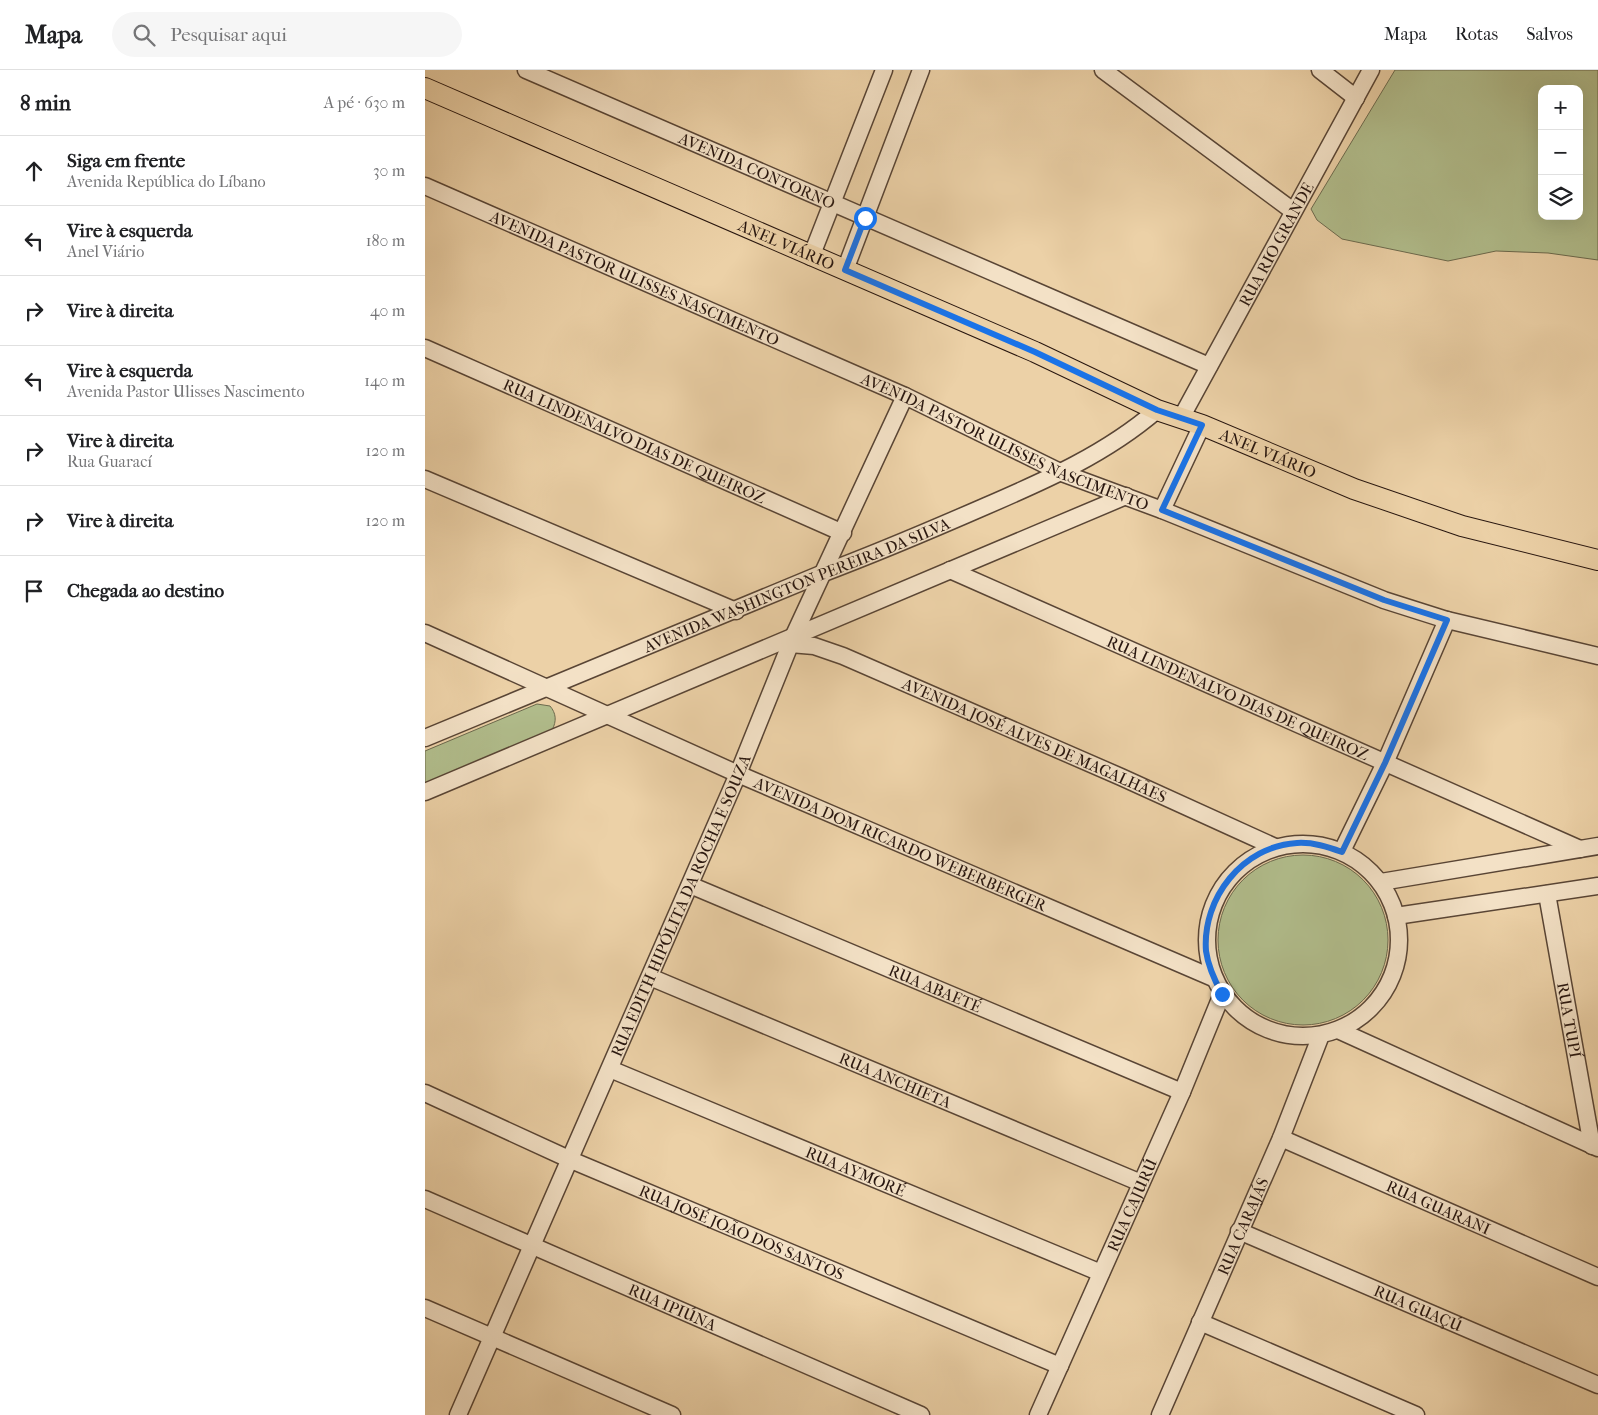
<!DOCTYPE html>
<html lang="pt">
<head>
<meta charset="utf-8">
<style>
  :root { --surface:#fff; --page:#f6f6f6; --text:#202124; --muted:#757577; --line:#e0e0e0 }
  body { margin:0; font-family:"IM FELL French Canon",serif; background:var(--page); color:var(--text) }
  .controls { position:absolute; right:15px; top:15px; display:grid; overflow:hidden; border-radius:10px; box-shadow:0 5px 20px #0002 }
  .controls button { width:45px; height:45px; display:grid; place-items:center; padding:0; border:0; border-bottom:1px solid var(--line); background:var(--surface); color:var(--text); font:25px sans-serif }
  .stop { position:absolute; width:15px; height:15px; margin:-11px; border:4px solid #1a73e8; border-radius:50%; background:#fff }
  .stop.end { background:#1a73e8; border-color:#fff; box-shadow:0 1px 5px #0008 }
  .list { margin:0; padding:0; list-style:none }
  h2 { display:flex; justify-content:space-between; align-items:center; height:65px; margin:0; padding:0 20px; font-size:21px }
  h2 small { font-size:16px; font-weight:400; color:var(--muted) }
  .list li { display:grid; grid-template-columns:32px 1fr auto; gap:15px; align-items:center; box-sizing:border-box; height:70px; padding:0 20px; border-top:1px solid var(--line) }
  .list b { display:block; font-size:19px; white-space:nowrap }
  .list p { margin:0; font-size:16px; white-space:nowrap; color:var(--muted) }
  .list em { font-size:16px; font-style:normal; color:var(--muted) }
  .icon { flex:none; width:28px; height:28px; fill:none; stroke:currentColor; stroke-width:2; stroke-linecap:round; stroke-linejoin:round }
  .map { position:relative; flex:none; width:1173px; height:1345px; overflow:hidden }
  header { display:flex; align-items:center; gap:30px; box-sizing:border-box; height:70px; padding:0 25px; background:var(--surface); border-bottom:1px solid var(--line) }
  header strong { font-size:24px }
  nav { display:flex; gap:28px; margin-inline-start:auto; font-size:18px }
  .search { width:350px; height:45px; background:var(--page); display:flex; align-items:center; gap:12px; box-sizing:border-box; padding:0 18px; border-radius:28px; color:var(--muted); font-size:19px }
  main { display:flex }
  aside { flex:1; background:var(--surface) }
  .map>svg:first-child { display:block }
</style>
</head>
<body>
<header>
<strong>Mapa</strong>
<div class="search"><svg class="icon" aria-label="search" viewBox="0 0 24 24"><circle cx="10" cy="10" r="6"/><path d="M15 15l6 6"/></svg>Pesquisar aqui</div>
<nav><a>Mapa</a><a>Rotas</a><a>Salvos</a></nav>
</header>
<main>
<aside>
<h2>8 min<small>A pé · 630 m</small></h2>
<ul class="list">
<li><svg class="icon" aria-label="ahead" viewBox="0 0 24 24"><path d="M12 20V5M6 11l6-6 6 6"/></svg><div><b>Siga em frente</b><p>Avenida República do Líbano</p></div><em>30 m</em></li>
<li><svg class="icon" aria-label="left" viewBox="0 0 24 24"><path d="M17 20v-9H6M10 6l-5 5 5 5"/></svg><div><b>Vire à esquerda</b><p>Anel Viário</p></div><em>180 m</em></li>
<li><svg class="icon" aria-label="right" viewBox="0 0 24 24"><path d="M7 20v-9h11M14 6l5 5-5 5"/></svg><div><b>Vire à direita</b></div><em>40 m</em></li>
<li><svg class="icon" aria-label="left" viewBox="0 0 24 24"><path d="M17 20v-9H6M10 6l-5 5 5 5"/></svg><div><b>Vire à esquerda</b><p>Avenida Pastor Ulisses Nascimento</p></div><em>140 m</em></li>
<li><svg class="icon" aria-label="right" viewBox="0 0 24 24"><path d="M7 20v-9h11M14 6l5 5-5 5"/></svg><div><b>Vire à direita</b><p>Rua Guarací</p></div><em>120 m</em></li>
<li><svg class="icon" aria-label="right" viewBox="0 0 24 24"><path d="M7 20v-9h11M14 6l5 5-5 5"/></svg><div><b>Vire à direita</b></div><em>120 m</em></li>
<li><svg class="icon" aria-label="arrive" viewBox="0 0 24 24"><path d="M6 21V4h12l-3 4 3 4H6"/></svg><div><b>Chegada ao destino</b></div></li>
</ul>
</aside>
<div class="map">
<svg width="1173" height="1345" viewBox="0 0 1173 1345">
  <rect width="100%" height="100%" fill="#ecd1a7"/>
  <filter id="stains"><feTurbulence type="fractalNoise" baseFrequency=".004" numOctaves="4"/><feColorMatrix values="0 0 0 0 .2 0 0 0 0 .09 0 0 0 0 .02 0 0 0 .5 -.17"/></filter>
  <radialGradient id="worn" r=".72"><stop offset=".6" stop-color="#630" stop-opacity="0"/><stop offset="1" stop-color="#630" stop-opacity=".3"/></radialGradient>
  <g fill="#b1bd8c" stroke="#6c6a4e" fill-rule="evenodd">
    <path d="M 970,0 L 1173,0 L 1173,190 L 1123,183 L 1071,181 L 1023,191 L 917,169 L 892,150 L 886,139 ZM 1117,19 L 1154,19 L 1154,146 L 1117,146 Z"/>
    <path d="M 112,634 L 125,636 C 131,643 132,651 127,660 L 0,713 L 0,681 Z"/>
    <circle cx="878" cy="870" r="85"/>
  </g>
  <g fill="none" stroke-linecap="round" stroke-linejoin="round">
    <defs>
      <g id="minor">
        <path id="s1" d="M 101,0 L 784,296"/>
        <path d="M 678,0 L 868,141"/>
        <path d="M 895,0 L 931,28"/>
        <path id="s2" d="M 0,116 L 480,326 L 637,403 L 737,440 L 959,530 L 1022,550 L 1173,586"/>
        <path d="M 386,187 L 459,0"/>
        <path d="M 420,200 L 496,0"/>
        <path id="s3" d="M 0,278 L 418,463"/>
        <path id="s4" d="M 756,348 L 946,0"/>
        <path d="M 0,409 L 311,541"/>
        <path d="M 737,440 L 777,355"/>
        <path id="s5" d="M 525,500 L 1155,779"/>
        <path id="s6" d="M 0,563 L 313,704 L 788,908"/>
        <path id="s7" d="M 365,574 L 389,576 L 418,586 L 696,707 L 850,777"/>
        <path id="s8" d="M 0,668 L 396,504 C 452,483 506,460 561,436 C 621,410 681,384 732,340"/>
        <path d="M 0,722 L 701,426"/>
        <circle cx="878" cy="870" r="96"/>
        <path d="M 917,781 L 960,693 L 1022,550"/>
        <path d="M 956,812 L 1173,776"/>
        <path id="s9" d="M 265,815 L 757,1022"/>
        <path id="s10" d="M 1122,824 L 1167,1076"/>
        <path d="M 971,846 L 1173,816"/>
        <path id="s11" d="M 225,907 L 716,1113"/>
        <path d="M 913,960 L 1173,1078"/>
        <path id="s12" d="M 185,999 L 676,1203"/>
        <path id="s13" d="M 0,1023 L 146,1090 L 635,1296"/>
        <path id="s14" d="M 856,1068 L 1173,1207"/>
        <path id="s15" d="M 0,1129 L 496,1345"/>
        <path id="s16" d="M 814,1161 L 1173,1315"/>
        <path d="M 0,1238 L 247,1345"/>
        <path d="M 775,1252 L 991,1345"/>
        <path id="s17" d="M 33,1345 L 313,704 L 369,565 L 480,326"/>
        <path id="s18" d="M 613,1345 L 757,1022 L 797,924"/>
        <path id="s19" d="M 735,1345 L 856,1068 L 896,965"/>
      </g>
      <g id="major">
        <path id="s20" d="M 0,18 L 610,282 L 732,340 L 777,355 L 929,419 L 1037,456 L 1173,490"/>
      </g>
    </defs>
    <use href="#minor" stroke="#594535" stroke-width="19"/>
    <use href="#major" stroke="#28160f" stroke-width="22"/>
    <use href="#minor" stroke="#f3e1c6" stroke-width="16"/>
    <use href="#major" stroke="#ecd1a7" stroke-width="20"/>
  </g>
  <g fill="none" stroke-linecap="round" stroke-linejoin="round">
    <path stroke="#1a73e8" stroke-width="6" d="M 440,148 L 420,200 L 610,282 L 732,340 L 777,355 L 737,440 L 959,530 L 1022,550 L 960,693 L 917,782 C 903,777 888,772 872,773 C 818,776 777,828 781,881 C 783,896 790,911 797,924"/>
  </g>
  <g text-anchor="middle" stroke-width="4" stroke-linejoin="round" paint-order="stroke">
    <g font-size="16" fill="#28160f" stroke="#f3e1c6">
      <text dy="6" stroke="none"><textPath href="#s1" startOffset="252">AVENIDA CONTORNO</textPath></text>
      <text dy="6" stroke="none"><textPath href="#s4" startOffset="198">RUA RIO GRANDE</textPath></text>
      <text dy="6" stroke="none"><textPath href="#s20" startOffset="394">ANEL VIÁRIO</textPath></text>
      <text dy="6" stroke="none"><textPath href="#s2" startOffset="229">AVENIDA PASTOR ULISSES NASCIMENTO</textPath></text>
      <text dy="6" stroke="none"><textPath href="#s3" startOffset="229">RUA LINDENALVO DIAS DE QUEIROZ</textPath></text>
      <text dy="6" stroke="none"><textPath href="#s2" startOffset="634">AVENIDA PASTOR ULISSES NASCIMENTO</textPath></text>
      <text dy="6" stroke="none"><textPath href="#s20" startOffset="919">ANEL VIÁRIO</textPath></text>
      <text dy="6" stroke="none"><textPath href="#s8" startOffset="402">AVENIDA WASHINGTON PEREIRA DA SILVA</textPath></text>
      <text dy="6" stroke="none"><textPath href="#s5" startOffset="315">RUA LINDENALVO DIAS DE QUEIROZ</textPath></text>
      <text dy="6" stroke="none"><textPath href="#s7" startOffset="264">AVENIDA JOSÉ ALVES DE MAGALHÃES</textPath></text>
      <text dy="6" stroke="none"><textPath href="#s6" startOffset="520">AVENIDA DOM RICARDO WEBERBERGER</textPath></text>
      <text dy="6" stroke="none"><textPath href="#s17" startOffset="556">RUA EDITH HIPÓLITA DA ROCHA E SOUZA</textPath></text>
      <text dy="6" stroke="none"><textPath href="#s9" startOffset="266">RUA ABAETÉ</textPath></text>
      <text dy="6" stroke="none"><textPath href="#s10" startOffset="128">RUA TUPÍ</textPath></text>
      <text dy="6" stroke="none"><textPath href="#s11" startOffset="266">RUA ANCHIETA</textPath></text>
      <text dy="6" stroke="none"><textPath href="#s12" startOffset="266">RUA AYMORÉ</textPath></text>
      <text dy="6" stroke="none"><textPath href="#s18" startOffset="230">RUA CAJURÚ</textPath></text>
      <text dy="6" stroke="none"><textPath href="#s14" startOffset="172">RUA GUARANI</textPath></text>
      <text dy="6" stroke="none"><textPath href="#s19" startOffset="206">RUA CARAJÁS</textPath></text>
      <text dy="6" stroke="none"><textPath href="#s13" startOffset="346">RUA JOSÉ JOÃO DOS SANTOS</textPath></text>
      <text dy="6" stroke="none"><textPath href="#s15" startOffset="270">RUA IPIÚNA</textPath></text>
      <text dy="6" stroke="none"><textPath href="#s16" startOffset="195">RUA GUAÇÚ</textPath></text>
    </g>
  </g>
  <rect width="100%" height="100%" filter="url(#stains)"/>
  <rect width="100%" height="100%" fill="url(#worn)"/>
</svg>
<div class="controls">
<button>+</button>
<button>−</button>
<button><svg class="icon" aria-label="layers" viewBox="0 0 24 24"><path d="M12 4l9 5-9 5-9-5zM3 14l9 5 9-5"/></svg></button>
</div>
<div class="stop" style="left:440px;top:148px"></div>
<div class="stop end" style="left:797px;top:924px"></div>
</div>
</main>
</body>
</html>
